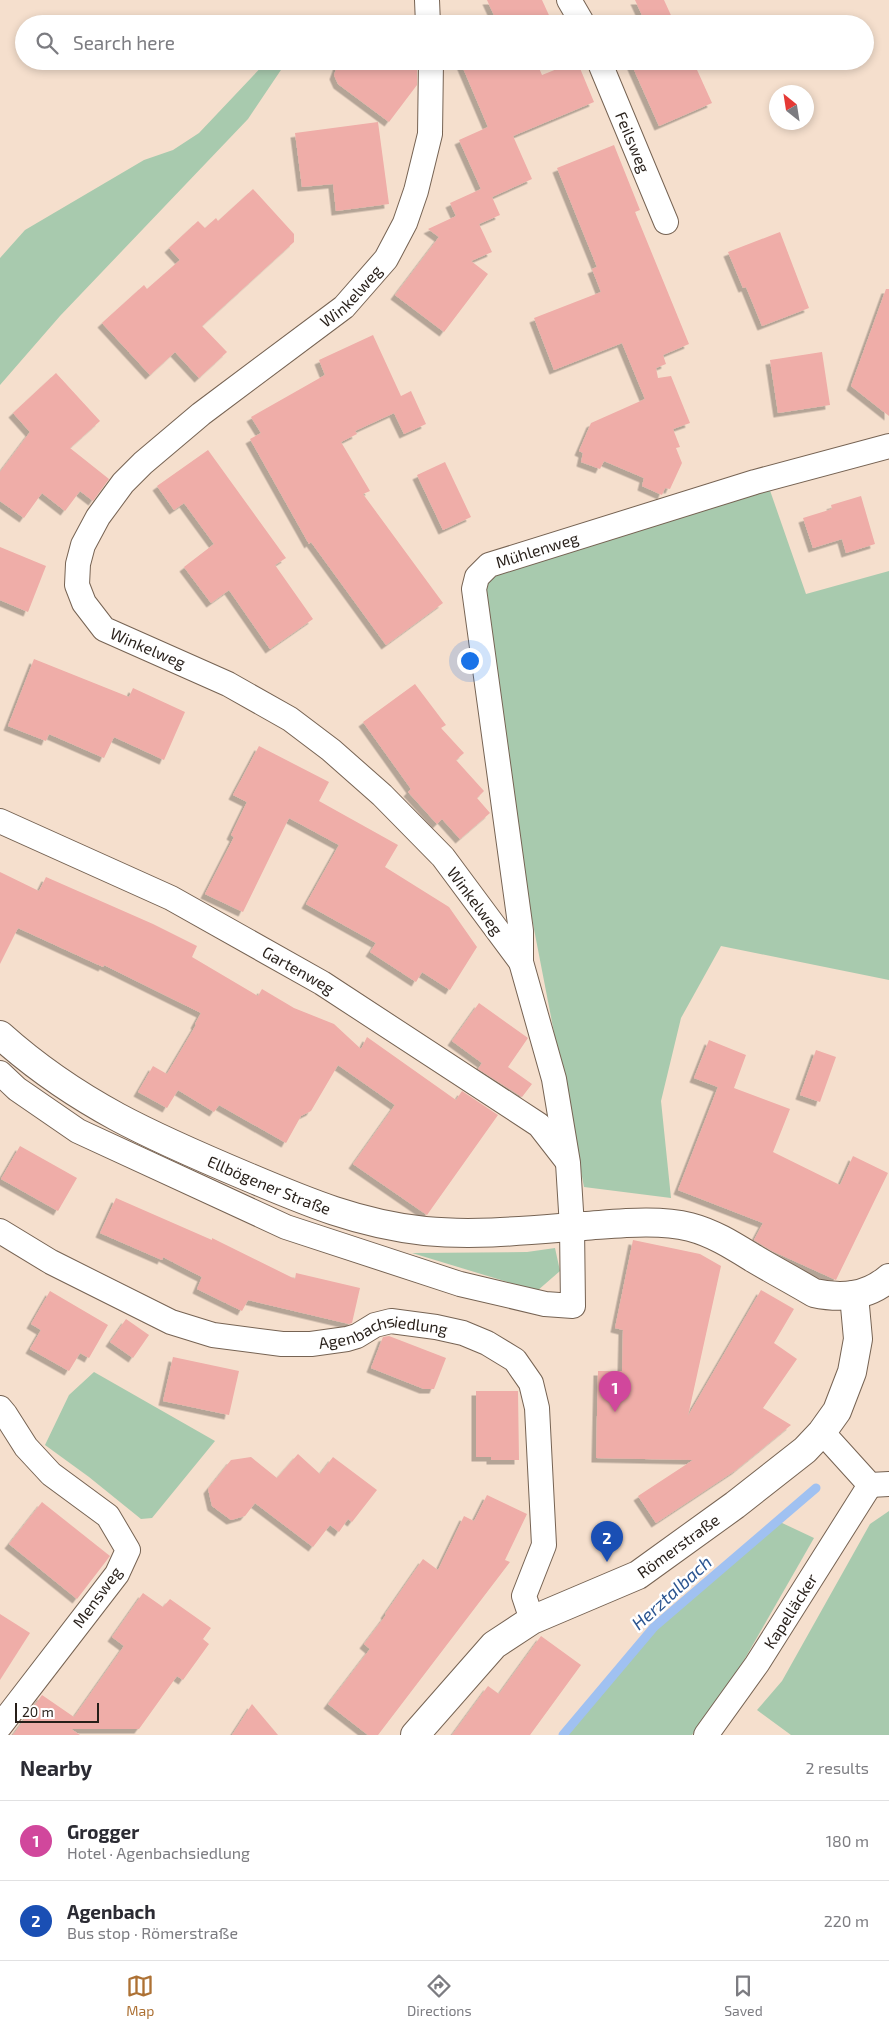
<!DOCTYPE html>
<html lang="en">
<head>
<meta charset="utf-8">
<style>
  :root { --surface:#fff; --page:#f2f2f3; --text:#2b2b33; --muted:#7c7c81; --line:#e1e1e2; --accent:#ad7134 }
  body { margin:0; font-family:"Exo 2",sans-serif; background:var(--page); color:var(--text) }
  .compass { position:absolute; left:769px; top:85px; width:45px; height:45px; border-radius:50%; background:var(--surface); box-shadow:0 2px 8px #0003; rotate:330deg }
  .scale { position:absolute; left:15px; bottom:12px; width:84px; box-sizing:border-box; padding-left:5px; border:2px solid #271f19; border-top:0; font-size:14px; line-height:18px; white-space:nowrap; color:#271f19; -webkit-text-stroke:4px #fff; paint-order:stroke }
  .you { position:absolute; left:469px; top:660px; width:18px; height:18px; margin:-12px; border:4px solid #fff; border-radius:50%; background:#1a73e8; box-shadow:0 0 0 8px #1a73e833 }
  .badge { display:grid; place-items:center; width:32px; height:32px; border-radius:50%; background:var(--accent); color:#fff; font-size:16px; font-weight:700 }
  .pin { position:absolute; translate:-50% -41px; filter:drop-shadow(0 1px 2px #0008) }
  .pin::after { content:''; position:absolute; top:26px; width:18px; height:15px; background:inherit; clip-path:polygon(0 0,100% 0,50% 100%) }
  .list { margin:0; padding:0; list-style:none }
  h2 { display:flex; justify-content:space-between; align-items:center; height:65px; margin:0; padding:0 20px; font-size:21px }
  h2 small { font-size:16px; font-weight:400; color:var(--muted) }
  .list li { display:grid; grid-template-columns:32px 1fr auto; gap:15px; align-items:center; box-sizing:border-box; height:80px; padding:0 20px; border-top:1px solid var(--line) }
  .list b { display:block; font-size:19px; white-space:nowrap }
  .list p { margin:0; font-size:16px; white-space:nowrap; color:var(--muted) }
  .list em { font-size:16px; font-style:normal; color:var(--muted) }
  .icon { flex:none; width:28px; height:28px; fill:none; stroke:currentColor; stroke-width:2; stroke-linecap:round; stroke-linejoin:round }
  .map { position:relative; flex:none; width:889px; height:1735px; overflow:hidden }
  .search { position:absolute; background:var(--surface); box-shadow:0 2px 8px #0003; left:15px; right:15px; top:15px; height:55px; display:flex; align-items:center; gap:12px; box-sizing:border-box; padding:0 18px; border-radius:28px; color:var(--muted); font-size:19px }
  .sheet { height:225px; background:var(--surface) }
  nav { display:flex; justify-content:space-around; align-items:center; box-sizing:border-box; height:70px; border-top:1px solid var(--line); background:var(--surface); font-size:14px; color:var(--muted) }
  nav a { display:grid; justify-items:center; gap:2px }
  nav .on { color:var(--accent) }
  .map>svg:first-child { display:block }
</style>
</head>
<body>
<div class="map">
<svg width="889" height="1735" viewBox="0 0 889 1735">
  <defs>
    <filter id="shadow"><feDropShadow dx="-4.5" dy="4.5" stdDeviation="0" flood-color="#0004"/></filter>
  </defs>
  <rect width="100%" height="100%" fill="#f5dfcd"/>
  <g fill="#a8caae">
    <path d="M 267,61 L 287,61 L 248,119 L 60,316 L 0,385 L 0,258 L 25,230 L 144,160 L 173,150 L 199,133 Z"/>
    <path d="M 766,479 L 806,594 L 889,571 L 889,980 L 721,946 L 681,1018 L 661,1101 L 671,1198 L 584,1187 L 469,594 L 520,547 Z"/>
    <path d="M 555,1248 L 560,1271 L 537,1291 L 412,1253 L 527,1252 Z"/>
    <path d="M 94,1372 L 215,1441 L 152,1518 L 141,1519 L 89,1477 L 45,1445 L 69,1395 Z"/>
    <path d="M 889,1511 L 889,1735 L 791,1735 L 757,1710 L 782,1681 L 870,1524 Z"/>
    <path d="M 780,1522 L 814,1538 L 735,1676 L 692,1735 L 563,1735 L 654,1627 Z"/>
  </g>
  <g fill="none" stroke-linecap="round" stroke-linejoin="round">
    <path stroke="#a0c1f1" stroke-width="9" d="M 563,1735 L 654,1627 L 816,1488"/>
  </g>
  <g fill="#efada8" filter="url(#shadow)">
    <path d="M 487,0 L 542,0 L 553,24 L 498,24 Z"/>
    <path d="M 635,0 L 664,0 L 675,24 L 646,24 Z"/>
    <path d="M 339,61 L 417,61 L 417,85 L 389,122 L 338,84 L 334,75 Z"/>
    <path d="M 460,61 L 536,61 L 542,75 L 577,61 L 594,102 L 513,136 L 532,179 L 492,197 L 500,215 L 479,224 L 492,252 L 471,261 L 488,274 L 444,332 L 395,295 L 439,237 L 428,229 L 456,216 L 450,203 L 481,189 L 459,140 L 488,127 Z"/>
    <path d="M 630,61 L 693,61 L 712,103 L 659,126 Z"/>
    <path d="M 378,122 L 389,204 L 336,211 L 333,184 L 302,187 L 295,133 Z"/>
    <path d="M 614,145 L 640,210 L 635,212 L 689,344 L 663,355 L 666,364 L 656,368 L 658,378 L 671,376 L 690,423 L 673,429 L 680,447 L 676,448 L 682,463 L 670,489 L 665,488 L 662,495 L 642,486 L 644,478 L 604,461 L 600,469 L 581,462 L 583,453 L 579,451 L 591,423 L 645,399 L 622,343 L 554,370 L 534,318 L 601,292 L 592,269 L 597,267 L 557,168 Z"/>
    <path d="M 253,189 L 294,234 L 294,242 L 202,326 L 227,352 L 199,378 L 175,352 L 150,375 L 102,323 L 144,285 L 147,289 L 180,260 L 169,248 L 198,221 L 205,228 L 216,218 L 218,221 Z"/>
    <path d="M 780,232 L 809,308 L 762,326 L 746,287 L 743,288 L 728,252 Z"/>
    <path d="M 886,289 L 889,289 L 889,416 L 851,386 Z"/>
    <path d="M 373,335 L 401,396 L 411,391 L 426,424 L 404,434 L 394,413 L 355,431 L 357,434 L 341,442 L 370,491 L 363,494 L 443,603 L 386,645 L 311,542 L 309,544 L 250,439 L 261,433 L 251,417 L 325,375 L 319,360 Z"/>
    <path d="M 822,352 L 830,405 L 778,413 L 770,360 Z"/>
    <path d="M 56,373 L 100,421 L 70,448 L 109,479 L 93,501 L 80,491 L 65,511 L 42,493 L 24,518 L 0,501 L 0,472 L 30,432 L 13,413 Z"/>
    <path d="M 208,450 L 286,558 L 275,565 L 313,619 L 270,649 L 229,590 L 211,603 L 184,567 L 214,544 L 184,503 L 174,510 L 157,486 Z"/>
    <path d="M 445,462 L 471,517 L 443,530 L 417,475 Z"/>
    <path d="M 861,496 L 875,544 L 846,553 L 842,539 L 813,548 L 803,518 L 832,509 L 831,505 Z"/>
    <path d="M 0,547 L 46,566 L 28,612 L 0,600 Z"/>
    <path d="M 34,659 L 129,697 L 133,688 L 185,712 L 164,760 L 114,737 L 104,758 L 49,734 L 46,741 L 8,726 Z"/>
    <path d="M 415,684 L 446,725 L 441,728 L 464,753 L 456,760 L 484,791 L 477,798 L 490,813 L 460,839 L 442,819 L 437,824 L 408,792 L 411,789 L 363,722 Z"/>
    <path d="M 259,746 L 329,782 L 319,801 L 398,845 L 385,867 L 449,907 L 477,947 L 450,990 L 422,972 L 416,982 L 370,952 L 376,943 L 306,904 L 339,845 L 289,818 L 243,912 L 205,894 L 234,837 L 231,835 L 247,802 L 233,795 Z"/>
    <path d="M 0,872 L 39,891 L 46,877 L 153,924 L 197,946 L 192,957 L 258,996 L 262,989 L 294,1008 L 334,1024 L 361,1049 L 367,1037 L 456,1100 L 462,1091 L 498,1115 L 427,1215 L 353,1164 L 395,1105 L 338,1065 L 311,1111 L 301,1116 L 286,1143 L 219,1105 L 214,1112 L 178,1090 L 167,1108 L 138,1092 L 153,1066 L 167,1074 L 196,1025 L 195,1024 L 201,1013 L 104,965 L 103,967 L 18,928 L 0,964 Z"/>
    <path d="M 479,1003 L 528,1038 L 508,1067 L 532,1084 L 522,1097 L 478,1069 L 482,1063 L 452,1041 Z"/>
    <path d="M 709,1040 L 746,1055 L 734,1088 L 790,1109 L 773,1152 L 840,1185 L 853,1156 L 888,1173 L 836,1280 L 772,1251 L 754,1240 L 763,1223 L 678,1190 L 718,1087 L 694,1078 Z"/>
    <path d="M 816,1050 L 836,1057 L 820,1102 L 800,1095 Z"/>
    <path d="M 20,1146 L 77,1178 L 58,1211 L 1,1179 Z"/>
    <path d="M 116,1198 L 212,1240 L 212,1238 L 295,1279 L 296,1273 L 360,1288 L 352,1323 L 349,1324 L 248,1300 L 242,1311 L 197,1289 L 202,1277 L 192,1272 L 193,1270 L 192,1272 L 163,1257 L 162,1260 L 100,1233 Z"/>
    <path d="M 633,1240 L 700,1254 L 721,1266 L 688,1416 L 761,1290 L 794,1309 L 774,1343 L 797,1359 L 763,1408 L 791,1425 L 736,1470 L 656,1523 L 638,1496 L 693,1460 L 596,1458 L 598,1371 L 622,1371 L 623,1330 L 615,1328 Z"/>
    <path d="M 50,1291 L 108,1325 L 89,1358 L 80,1353 L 69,1371 L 30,1349 L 41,1330 L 31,1324 Z"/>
    <path d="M 126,1319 L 149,1335 L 133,1358 L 110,1342 Z"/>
    <path d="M 389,1336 L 446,1358 L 434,1389 L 424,1389 L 371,1368 L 383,1337 Z"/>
    <path d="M 173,1357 L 239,1371 L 229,1415 L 163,1401 Z"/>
    <path d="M 476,1391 L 518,1391 L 519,1460 L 491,1460 L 491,1457 L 476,1457 Z"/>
    <path d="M 298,1454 L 320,1474 L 333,1457 L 377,1490 L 352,1522 L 348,1519 L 339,1532 L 330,1525 L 313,1547 L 255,1503 L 245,1516 L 231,1520 L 212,1506 L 208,1489 L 231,1460 L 251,1457 L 277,1478 Z"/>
    <path d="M 487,1495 L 527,1514 L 505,1560 L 510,1562 L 378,1735 L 368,1735 L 328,1704 L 370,1649 L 364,1644 L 386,1615 L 385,1614 L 423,1559 L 438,1570 L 464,1516 L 474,1521 Z"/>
    <path d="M 42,1502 L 110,1556 L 77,1599 L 9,1544 Z"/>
    <path d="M 143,1593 L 163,1607 L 170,1599 L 211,1628 L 203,1639 L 209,1644 L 183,1680 L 177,1676 L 139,1729 L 71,1729 L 80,1735 L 13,1735 L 42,1695 L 74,1717 L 124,1646 L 112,1637 Z"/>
    <path d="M 0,1614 L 30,1633 L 0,1680 Z"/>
    <path d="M 541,1636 L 581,1665 L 530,1735 L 452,1735 L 488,1686 L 499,1694 Z"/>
    <path d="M 252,1704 L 278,1735 L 232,1735 Z"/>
  </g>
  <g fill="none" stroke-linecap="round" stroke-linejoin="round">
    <defs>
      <g id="street">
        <path d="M 427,0 L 428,24"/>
        <path d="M 569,0 L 583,24"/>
        <path id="s1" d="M 599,61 L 666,222"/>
        <path id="s2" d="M 0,821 L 171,898 L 322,983 L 539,1125 L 567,1161"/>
        <path id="s3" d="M 521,962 L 521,931 L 474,589 L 477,577 L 489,565 L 755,482 L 889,446"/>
        <path id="s4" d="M 0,1073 L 17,1089 L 78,1131 L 286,1227 L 460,1284 L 545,1304 L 573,1306 L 572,1227 L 568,1163 L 554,1079 L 521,962 L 443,857 L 382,795 L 331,750 L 290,719 L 228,684 L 104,629 L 84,603 L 77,585 L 78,564 L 83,545 L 98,517 L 123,483 L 143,463 L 201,414 L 344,307 L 386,259 L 405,223 L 416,191 L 430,134 L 431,61"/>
        <path id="s5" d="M 0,1231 L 51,1262 L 171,1322 L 213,1335 L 282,1344 L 311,1344 L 347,1339 L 357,1336 L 375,1325 L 391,1321 L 436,1327 L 463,1333 L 487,1343 L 515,1360 L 531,1383 L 537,1408 L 544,1545 L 524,1596 L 532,1620"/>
        <path d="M 0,1408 L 5,1414 L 26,1447 L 51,1474 L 108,1516 L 128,1550 L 117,1574 L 0,1726"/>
        <path d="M 822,1432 L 870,1485 L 889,1484"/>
        <path id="s6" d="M 706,1735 L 757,1664 L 870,1485"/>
      </g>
      <g id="secondary">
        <path id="s7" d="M 0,1035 C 77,1104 153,1137 248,1177 C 307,1202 359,1224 425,1231 C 477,1236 531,1230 584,1226 C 616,1224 658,1219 690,1227 C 713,1233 732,1245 753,1258 C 773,1270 794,1281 814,1293 C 842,1299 867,1297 889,1278"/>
        <path id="s8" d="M 415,1735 L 494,1645 L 532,1620 L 638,1575 L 735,1505 L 805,1450 L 822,1432 L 837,1411 L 852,1372 L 858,1339 L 854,1295"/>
      </g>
    </defs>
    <use href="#street" stroke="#766353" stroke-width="26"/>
    <use href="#secondary" stroke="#766353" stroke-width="30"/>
    <use href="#street" stroke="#fff" stroke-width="24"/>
    <use href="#secondary" stroke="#fff" stroke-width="28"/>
  </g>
  <g text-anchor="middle" stroke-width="5" stroke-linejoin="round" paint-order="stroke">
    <g font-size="16" fill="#271f19" stroke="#fff">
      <text dy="6" stroke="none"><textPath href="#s1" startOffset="88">Feilsweg</textPath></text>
      <text dy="6" stroke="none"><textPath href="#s4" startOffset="1981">Winkelweg</textPath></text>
      <text dy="6" stroke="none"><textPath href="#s3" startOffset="456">Mühlenweg</textPath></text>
      <text transform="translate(148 648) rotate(23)" y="6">Winkelweg</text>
      <text transform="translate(475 901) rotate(53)" y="6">Winkelweg</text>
      <text dy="6" stroke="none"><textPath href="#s2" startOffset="334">Gartenweg</textPath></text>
      <text dy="6" stroke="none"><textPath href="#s7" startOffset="310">Ellbögener Straße</textPath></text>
      <text dy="6" stroke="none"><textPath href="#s5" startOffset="411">Agenbachsiedlung</textPath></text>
      <text dy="6" stroke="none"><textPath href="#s8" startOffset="330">Römerstraße</textPath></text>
      <text transform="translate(97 1597) rotate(-54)" y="6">Mensweg</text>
      <text dy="6" stroke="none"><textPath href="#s6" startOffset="150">Kapelläcker</textPath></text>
    </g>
    <g font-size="18" font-style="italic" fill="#2d5691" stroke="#fff">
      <text transform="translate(672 1593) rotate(-42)" y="6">Herztalbach</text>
    </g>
  </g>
</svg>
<svg class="compass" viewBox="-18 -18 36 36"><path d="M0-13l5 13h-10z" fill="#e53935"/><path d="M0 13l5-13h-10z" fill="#7c7c81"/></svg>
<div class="scale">20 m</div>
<div class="you"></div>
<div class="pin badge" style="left:615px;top:1412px;background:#d1479c">1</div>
<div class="pin badge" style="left:607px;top:1562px;background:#1a4fb4">2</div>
<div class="search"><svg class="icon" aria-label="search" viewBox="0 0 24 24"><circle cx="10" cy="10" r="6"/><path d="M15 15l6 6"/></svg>Search here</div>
</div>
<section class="sheet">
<h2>Nearby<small>2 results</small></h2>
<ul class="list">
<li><span class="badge" style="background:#d1479c">1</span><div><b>Grogger</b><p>Hotel · Agenbachsiedlung</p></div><em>180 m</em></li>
<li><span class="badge" style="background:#1a4fb4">2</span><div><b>Agenbach</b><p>Bus stop · Römerstraße</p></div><em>220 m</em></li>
</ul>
</section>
<nav>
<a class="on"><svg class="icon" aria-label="map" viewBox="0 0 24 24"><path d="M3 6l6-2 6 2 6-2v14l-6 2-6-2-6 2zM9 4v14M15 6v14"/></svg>Map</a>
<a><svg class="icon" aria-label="directions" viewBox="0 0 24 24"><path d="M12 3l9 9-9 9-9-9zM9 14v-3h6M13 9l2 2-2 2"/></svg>Directions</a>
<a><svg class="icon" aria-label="saved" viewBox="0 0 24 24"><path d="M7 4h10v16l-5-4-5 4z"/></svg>Saved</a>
</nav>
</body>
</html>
